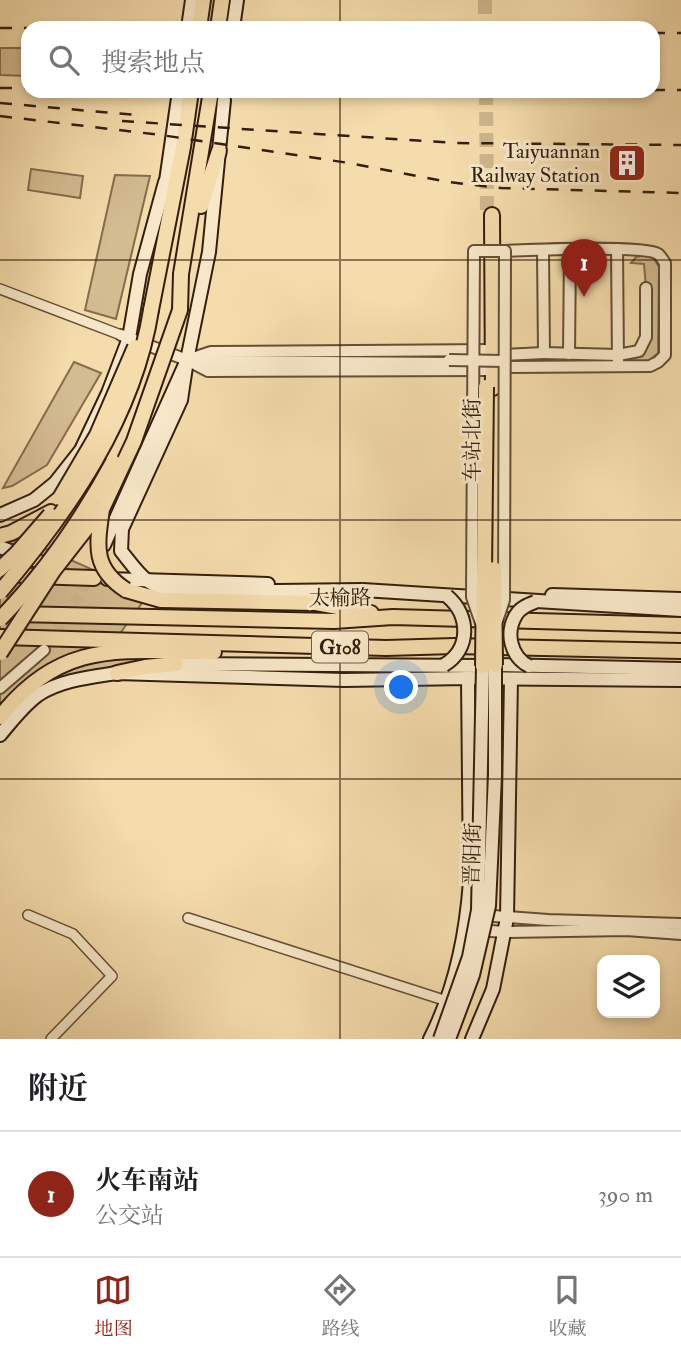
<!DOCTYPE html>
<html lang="zh">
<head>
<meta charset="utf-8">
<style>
  :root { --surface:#fff; --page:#f6f6f6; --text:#202124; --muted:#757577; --line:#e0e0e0; --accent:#8f2418 }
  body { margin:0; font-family:"IM FELL Double Pica","Noto Serif SC",serif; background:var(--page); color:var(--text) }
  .controls { position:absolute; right:21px; bottom:21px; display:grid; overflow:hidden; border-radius:14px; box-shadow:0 4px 10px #0003 }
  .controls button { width:63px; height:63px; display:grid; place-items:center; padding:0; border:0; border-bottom:2px solid var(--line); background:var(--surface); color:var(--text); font:35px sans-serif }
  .you { position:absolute; left:402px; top:688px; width:24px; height:24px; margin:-18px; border:5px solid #fff; border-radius:50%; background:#1a73e8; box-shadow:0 0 0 10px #1a73e833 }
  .badge { display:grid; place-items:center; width:46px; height:46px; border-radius:50%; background:var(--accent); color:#fff; font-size:23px; font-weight:700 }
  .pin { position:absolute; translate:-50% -58px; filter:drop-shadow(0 2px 4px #0008) }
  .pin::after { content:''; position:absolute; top:37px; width:24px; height:21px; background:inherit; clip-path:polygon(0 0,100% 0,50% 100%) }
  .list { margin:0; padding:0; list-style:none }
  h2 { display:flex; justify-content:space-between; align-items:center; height:91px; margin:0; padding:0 28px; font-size:30px }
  h2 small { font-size:23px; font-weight:400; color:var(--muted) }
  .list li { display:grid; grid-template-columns:46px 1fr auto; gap:21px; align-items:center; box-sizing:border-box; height:126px; padding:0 28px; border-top:2px solid var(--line) }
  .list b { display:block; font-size:26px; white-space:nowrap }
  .list p { margin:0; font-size:23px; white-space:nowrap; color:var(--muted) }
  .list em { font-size:23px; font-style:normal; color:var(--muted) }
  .icon { flex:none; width:38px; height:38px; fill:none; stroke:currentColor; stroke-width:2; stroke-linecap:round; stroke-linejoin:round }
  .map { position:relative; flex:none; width:681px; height:1039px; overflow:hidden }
  .search { position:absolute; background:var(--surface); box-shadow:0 4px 10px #0003; left:21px; right:21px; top:21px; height:77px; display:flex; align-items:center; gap:18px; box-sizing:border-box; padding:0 24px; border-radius:21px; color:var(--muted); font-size:26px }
  .sheet { height:217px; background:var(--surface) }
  nav { display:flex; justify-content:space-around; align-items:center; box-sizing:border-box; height:98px; border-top:2px solid var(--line); background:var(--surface); font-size:19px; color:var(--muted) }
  nav a { display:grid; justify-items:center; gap:4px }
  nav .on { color:var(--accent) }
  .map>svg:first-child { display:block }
</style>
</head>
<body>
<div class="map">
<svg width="681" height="1039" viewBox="0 0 681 1039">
  <rect width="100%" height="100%" fill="#f5dcac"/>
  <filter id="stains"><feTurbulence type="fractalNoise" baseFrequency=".00286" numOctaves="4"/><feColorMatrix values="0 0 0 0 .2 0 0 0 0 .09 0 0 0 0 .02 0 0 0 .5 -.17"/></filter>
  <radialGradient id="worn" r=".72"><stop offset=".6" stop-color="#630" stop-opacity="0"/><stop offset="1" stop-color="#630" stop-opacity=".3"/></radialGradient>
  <g fill="#d4bc91" stroke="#846d4f" stroke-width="2">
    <path d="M 0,48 L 28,48 L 28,76 L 0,75 Z"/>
    <path d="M 31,169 L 83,176 L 80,198 L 28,190 Z"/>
    <path d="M 115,175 L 150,176 L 116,319 L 85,310 Z"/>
    <path d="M 645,255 L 653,257 L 659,267 L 658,353 L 649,361 L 631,361 L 632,358 L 645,349 L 650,336 L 644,264 L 631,263 L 636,257 Z"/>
    <path d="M 74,362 L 101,373 L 47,465 L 12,486 L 3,488 Z"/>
    <path d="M 17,536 L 98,572 L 142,603 L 111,646 L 156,660 L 47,683 L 0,703 L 0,540 Z"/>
  </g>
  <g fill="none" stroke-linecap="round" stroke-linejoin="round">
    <path stroke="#ceb68c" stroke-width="10" stroke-dasharray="10 5" stroke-linecap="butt" d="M 49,641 L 87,583"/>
    <g stroke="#ceb68c" stroke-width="14" stroke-dasharray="14 7" stroke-linecap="butt">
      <path d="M 485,0 L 485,28"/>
      <path d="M 486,91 L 487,216"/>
    </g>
    <defs>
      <g id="minor">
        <path d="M 0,289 L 121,335"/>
        <path d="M 28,915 L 73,934 L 112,976 L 51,1039"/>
        <path d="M 188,918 L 447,1001"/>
      </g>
      <g id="tertiary">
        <path d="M 617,249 L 618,362"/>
        <path d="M 543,250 L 544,353 L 618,355 L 639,351 L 646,337 L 646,288"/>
        <path d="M 121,335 L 187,360 L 208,371 L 493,370"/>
        <path d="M 569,354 L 570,250"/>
        <path d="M 504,355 L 544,353"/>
        <path d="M 187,360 L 211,352 L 493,350"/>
        <path d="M 196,361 L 449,363"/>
        <path d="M 504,367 L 650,366 L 658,362 L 665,355 L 665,263 C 663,260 660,255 658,254 C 646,245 527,250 505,251"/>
        <path d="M 0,688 L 44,650"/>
        <path d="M 481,915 L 548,920 L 681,924"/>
        <path d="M 478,930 L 504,932 L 626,930 L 681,934"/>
      </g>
      <g id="secondary">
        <path d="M 188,28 L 192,0"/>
        <path d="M 233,28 L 237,0"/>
        <path d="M 165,188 L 179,91"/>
        <path d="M 187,360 L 181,400 L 122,529 L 121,551 C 141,576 145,586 178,592 L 363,590 L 681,610"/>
        <path d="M 0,515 L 34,500 L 55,483 L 81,450 L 108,393 L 129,338 L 140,274 L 165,182"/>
        <path d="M 104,545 L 187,360 L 209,252 L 224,100"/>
        <path d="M 0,547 L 56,568"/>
        <path d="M 107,579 L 268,584"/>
        <path d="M 552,595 L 681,599"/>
        <path d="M 176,664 L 483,666"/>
        <path d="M 495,665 L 681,669"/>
        <path d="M 0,735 C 12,721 23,706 38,695 C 60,680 91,677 117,673 L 344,680 L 468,678 L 681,680"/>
        <path d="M 430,1039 C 455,990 466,936 470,881 L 468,678"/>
        <path d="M 472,1039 L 493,989 L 507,918 L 511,679"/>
      </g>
      <path id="primary" d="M 492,215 L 493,388"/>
      <g id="trunk">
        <path d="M 199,28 L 203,0"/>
        <path d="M 218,28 L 222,0"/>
        <path d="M 201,206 L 219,151"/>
        <path d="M 181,274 L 211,91"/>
        <path d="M 151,310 L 183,147 L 191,91"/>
        <path d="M 0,536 L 11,533 L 51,512"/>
        <path d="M 5,573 L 32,576 L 94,578"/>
        <path d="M 126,590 L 161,600 L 316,603 L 371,613"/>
        <path d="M 15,614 L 334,621 L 393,617 L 681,625"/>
        <path d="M 0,637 L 386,648 L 454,646 L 681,651"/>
        <path d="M 117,673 L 145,667 L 176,664"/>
        <path d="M 0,717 C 63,637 124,652 214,652"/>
      </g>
    </defs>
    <use href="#minor" stroke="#644e35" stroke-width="12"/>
    <use href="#tertiary" stroke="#644e35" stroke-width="14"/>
    <use href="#secondary" stroke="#331e0d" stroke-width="16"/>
    <use href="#primary" stroke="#331e0d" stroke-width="18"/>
    <use href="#trunk" stroke="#331e0d" stroke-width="18"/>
    <use href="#minor" stroke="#f8e8c9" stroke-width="9"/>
    <use href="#tertiary" stroke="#f8e8c9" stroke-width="10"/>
    <use href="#secondary" stroke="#f8e8c9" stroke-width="12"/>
    <use href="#primary" stroke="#f5dcac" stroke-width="14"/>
    <use href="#trunk" stroke="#f5dcac" stroke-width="14"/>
    <g stroke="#331e0d" stroke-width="2.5" stroke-dasharray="12 12" stroke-linecap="butt">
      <path d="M 0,28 L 148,28"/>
      <path d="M 653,33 L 681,33"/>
      <path d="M 0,88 L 28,88"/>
      <path d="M 653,90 L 681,90"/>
      <path d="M 0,103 L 136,115"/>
      <path d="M 0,116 L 161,135 L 349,163 L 448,182 L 501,188 L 681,193"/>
      <path d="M 122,121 L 455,143 L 681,145"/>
    </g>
    <defs>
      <g id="tertiary-bridge">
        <path d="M 449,360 L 504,361"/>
        <path d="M 481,623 L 472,597 L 474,251 L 505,251 L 504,600 L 497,621"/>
      </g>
      <g id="secondary-bridge">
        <path d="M 444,665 C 471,649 470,615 447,596"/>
        <path d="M 529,666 C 511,657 505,633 516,615 C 520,608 527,605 535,602"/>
        <path d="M 440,1039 L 469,957 L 478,910 L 483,666"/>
        <path d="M 449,1039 L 473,975 L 489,906 L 495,775 L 495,665"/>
      </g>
      <g id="primary-bridge">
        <path d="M 494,569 L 495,665"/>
        <path d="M 483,666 L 486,387"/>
      </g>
      <g id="trunk-bridge">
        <path d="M 60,498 L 97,435 L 135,347"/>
        <path d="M 102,509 C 97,545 92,568 126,590"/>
        <path d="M 0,569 L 17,553 L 50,515"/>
        <path d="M 0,592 C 69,510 134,418 151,310"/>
        <path d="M 0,619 C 45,573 82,519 113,462"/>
        <path d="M 0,653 L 53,571 L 103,507 L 134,441 L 180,310 L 181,274"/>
      </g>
    </defs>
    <use href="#tertiary-bridge" stroke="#644e35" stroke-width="14" stroke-linecap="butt"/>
    <use href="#secondary-bridge" stroke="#331e0d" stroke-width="16" stroke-linecap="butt"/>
    <use href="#primary-bridge" stroke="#331e0d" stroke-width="18" stroke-linecap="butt"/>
    <use href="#trunk-bridge" stroke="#331e0d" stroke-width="18" stroke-linecap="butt"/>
    <use href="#tertiary-bridge" stroke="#f8e8c9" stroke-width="10"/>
    <use href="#secondary-bridge" stroke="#f8e8c9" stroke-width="12"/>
    <use href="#primary-bridge" stroke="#f5dcac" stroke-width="14"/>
    <use href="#trunk-bridge" stroke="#f5dcac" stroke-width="14"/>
  </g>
  <path fill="none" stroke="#331e0d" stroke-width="2" stroke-opacity="0.55" d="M 340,0 L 340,28M 340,91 L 340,1039M 0,260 L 681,260M 0,520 L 681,520M 0,779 L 681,779"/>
  <defs>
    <symbol id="building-square" viewBox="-11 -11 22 22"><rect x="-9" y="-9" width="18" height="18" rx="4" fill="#8f2418" stroke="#f8e8c9"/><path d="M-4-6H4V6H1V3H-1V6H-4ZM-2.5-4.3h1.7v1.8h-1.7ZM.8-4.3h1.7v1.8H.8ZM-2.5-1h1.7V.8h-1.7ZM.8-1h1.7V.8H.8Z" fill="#fff"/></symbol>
  </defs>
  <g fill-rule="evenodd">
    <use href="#building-square" x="605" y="141" width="44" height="44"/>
  </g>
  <g text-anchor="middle" stroke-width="6" stroke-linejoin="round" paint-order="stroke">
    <rect fill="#f8e8c9" stroke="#6e5b45" stroke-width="2" x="312" y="631.5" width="56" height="31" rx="5"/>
    <g font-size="19" font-weight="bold" fill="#331e0d">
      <text x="340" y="654">G108</text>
    </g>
    <g font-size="21" fill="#331e0d" stroke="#f8e8c9" text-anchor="end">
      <text x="600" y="158">Taiyuannan<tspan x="600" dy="24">Railway Station</tspan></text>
    </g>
    <g font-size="21" fill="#331e0d" stroke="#f8e8c9">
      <text transform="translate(472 440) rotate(-90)" y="7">车站北街</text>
      <text transform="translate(340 598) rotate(-1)" y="7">太榆路</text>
      <text transform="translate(472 854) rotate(-88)" y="7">晋阳街</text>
    </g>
  </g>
  <rect width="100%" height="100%" filter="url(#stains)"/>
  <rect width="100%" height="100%" fill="url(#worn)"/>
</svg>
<div class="controls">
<button><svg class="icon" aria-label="layers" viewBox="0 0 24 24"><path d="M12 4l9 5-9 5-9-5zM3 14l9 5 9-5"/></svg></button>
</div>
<div class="you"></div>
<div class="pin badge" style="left:584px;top:297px">1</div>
<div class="search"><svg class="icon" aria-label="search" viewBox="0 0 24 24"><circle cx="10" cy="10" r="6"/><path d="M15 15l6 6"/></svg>搜索地点</div>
</div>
<section class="sheet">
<h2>附近<small></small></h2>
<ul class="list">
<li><span class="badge">1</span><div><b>火车南站</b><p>公交站</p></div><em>390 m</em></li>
</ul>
</section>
<nav>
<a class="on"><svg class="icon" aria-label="map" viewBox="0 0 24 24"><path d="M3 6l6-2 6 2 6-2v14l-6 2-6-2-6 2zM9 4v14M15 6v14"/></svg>地图</a>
<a><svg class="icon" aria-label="directions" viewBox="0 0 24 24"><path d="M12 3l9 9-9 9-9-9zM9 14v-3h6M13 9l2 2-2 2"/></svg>路线</a>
<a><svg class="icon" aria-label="saved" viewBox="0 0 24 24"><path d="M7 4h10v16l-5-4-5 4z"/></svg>收藏</a>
</nav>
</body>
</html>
